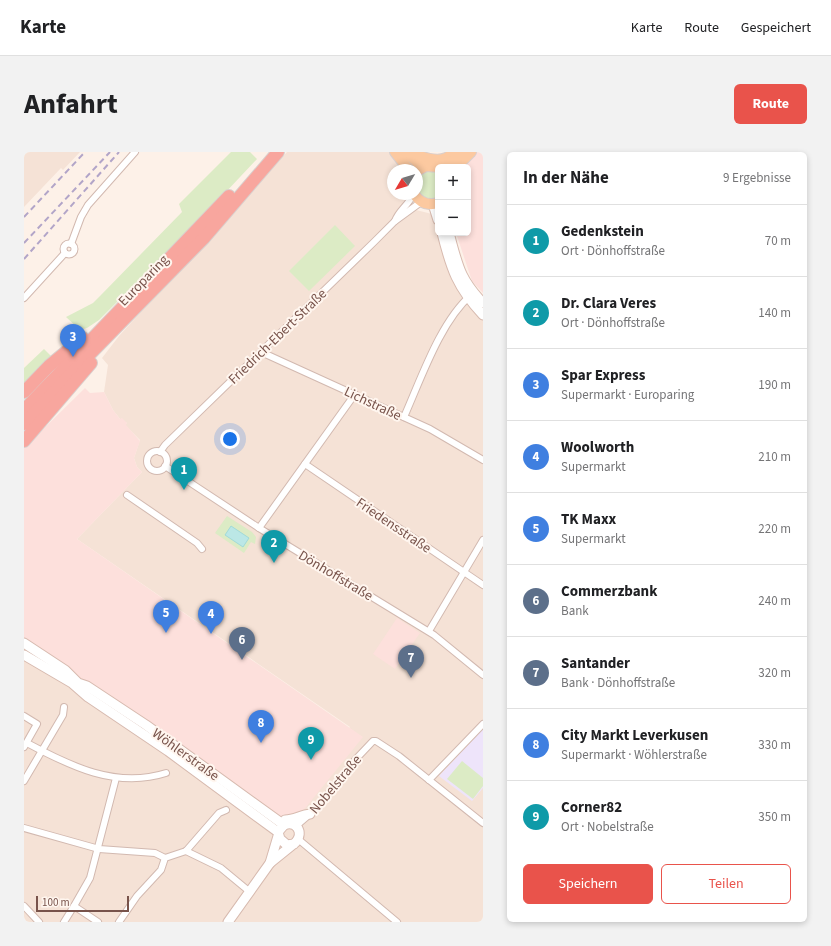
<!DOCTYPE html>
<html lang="de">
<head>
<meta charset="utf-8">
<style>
  :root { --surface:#fff; --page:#f2f2f2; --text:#202124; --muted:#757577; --line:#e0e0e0; --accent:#e9534b }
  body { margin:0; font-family:"Source Sans 3",sans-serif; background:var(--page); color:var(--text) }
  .controls { position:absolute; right:12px; top:12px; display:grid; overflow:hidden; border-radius:6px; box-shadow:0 2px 6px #0003 }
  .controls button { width:36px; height:36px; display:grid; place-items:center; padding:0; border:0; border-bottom:1px solid var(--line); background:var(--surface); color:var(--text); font:20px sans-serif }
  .compass { position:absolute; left:363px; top:12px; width:36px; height:36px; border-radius:50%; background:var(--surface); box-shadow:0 2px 6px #0003; rotate:232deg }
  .scale { position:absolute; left:12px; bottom:10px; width:93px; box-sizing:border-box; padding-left:4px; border:2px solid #78534b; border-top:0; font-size:11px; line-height:14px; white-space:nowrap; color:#78534b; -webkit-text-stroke:3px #fff6ef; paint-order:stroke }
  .you { position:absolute; left:206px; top:287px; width:14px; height:14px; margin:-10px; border:3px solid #fff; border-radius:50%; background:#1a73e8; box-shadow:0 0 0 6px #1a73e833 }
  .badge { display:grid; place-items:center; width:26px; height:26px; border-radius:50%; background:var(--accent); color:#fff; font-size:13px; font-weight:700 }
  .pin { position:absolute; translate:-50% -33px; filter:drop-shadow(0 1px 2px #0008) }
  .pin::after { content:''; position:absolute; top:21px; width:14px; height:12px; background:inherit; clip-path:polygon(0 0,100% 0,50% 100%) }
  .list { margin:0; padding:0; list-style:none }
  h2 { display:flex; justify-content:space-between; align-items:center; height:52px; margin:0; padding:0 16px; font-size:17px }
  h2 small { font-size:13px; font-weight:400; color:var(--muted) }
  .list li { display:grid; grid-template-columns:26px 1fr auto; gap:12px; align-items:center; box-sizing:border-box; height:72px; padding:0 16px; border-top:1px solid var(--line) }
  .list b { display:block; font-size:15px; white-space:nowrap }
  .list p { margin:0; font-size:13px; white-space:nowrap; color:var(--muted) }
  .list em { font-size:13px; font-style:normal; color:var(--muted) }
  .actions { display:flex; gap:8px; padding:12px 16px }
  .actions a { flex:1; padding:9px 0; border:1px solid var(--accent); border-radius:6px; text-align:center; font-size:14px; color:var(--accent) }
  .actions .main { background:var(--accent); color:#fff }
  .map { position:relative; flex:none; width:459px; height:770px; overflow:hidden; border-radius:6px }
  header { display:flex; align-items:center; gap:24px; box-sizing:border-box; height:56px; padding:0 20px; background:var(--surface); border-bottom:1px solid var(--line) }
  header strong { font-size:19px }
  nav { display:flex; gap:22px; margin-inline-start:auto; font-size:14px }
  .intro { display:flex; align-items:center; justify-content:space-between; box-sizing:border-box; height:96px; padding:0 24px }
  h1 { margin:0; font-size:28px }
  .button { padding:10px 18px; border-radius:6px; background:var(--accent); color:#fff; font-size:14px; font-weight:700 }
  main { display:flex; gap:24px; padding:0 24px }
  aside { flex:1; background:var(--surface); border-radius:6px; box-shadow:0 2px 6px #0003 }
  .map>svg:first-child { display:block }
</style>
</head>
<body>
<header>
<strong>Karte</strong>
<nav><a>Karte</a><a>Route</a><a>Gespeichert</a></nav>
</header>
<div class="intro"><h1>Anfahrt</h1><a class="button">Route</a></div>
<main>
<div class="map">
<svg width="459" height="770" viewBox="0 0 459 770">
  <rect width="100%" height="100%" fill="#fdf1e8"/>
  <g fill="#f5e2d6">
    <path d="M 0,0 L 56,0 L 39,18 L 37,16 L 0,55 Z"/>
    <path d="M 263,0 L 365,0 L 380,18 L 369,18 L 369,42 L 380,42 L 383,48 L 392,58 L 408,62 L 425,119 L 438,144 L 459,167 L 459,770 L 0,770 L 0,487 L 253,664 L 326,575 L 53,387 L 118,320 L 113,315 L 110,306 L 116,288 L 101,273 L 103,271 L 96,267 L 89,258 L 80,240 L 84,213 L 78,206 L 95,184 Z"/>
  </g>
  <g fill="#fde0dc">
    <path d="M 424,0 L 459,0 L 459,141 L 448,129 L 432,81 L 444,81 L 444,15 L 439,15 Z"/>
    <path d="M 61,236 L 66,241 L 80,240 L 89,258 L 96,267 L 98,266 L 103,271 L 102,273 L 116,289 L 110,306 L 113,315 L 118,320 L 53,387 L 339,585 L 278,660 L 263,667 L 253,664 L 0,487 L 0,296 Z"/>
    <path d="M 373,466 L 396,481 L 371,517 L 349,502 Z"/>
  </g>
  <path fill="#eee4fa" d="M 459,577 L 459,636 L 448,649 L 415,624 Z"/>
  <g fill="#dcebc5">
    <path d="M 207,0 L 226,0 L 233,7 L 185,58 L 75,168 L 63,176 L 56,178 L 42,165 L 69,151 L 77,143 L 158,60 L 155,52 Z"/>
    <path d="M 404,19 L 414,21 L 414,45 C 400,51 388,39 395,25 Z"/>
    <path d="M 311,73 L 331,94 L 285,139 L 265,119 Z"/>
    <path d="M 20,197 L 28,205 L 0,232 L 0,216 Z"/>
    <path d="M 203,364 L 228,380 L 232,385 L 231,392 L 227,390 L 220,401 L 191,381 Z"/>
    <path d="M 438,609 L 459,626 L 459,634 L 449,647 L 423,627 Z"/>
  </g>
  <path fill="#bbe7e6" stroke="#a1dad8" d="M 207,374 L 225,386 L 219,395 L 201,383 Z"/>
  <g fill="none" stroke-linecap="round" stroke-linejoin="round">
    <defs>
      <g id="street">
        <path d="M 371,69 C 375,58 385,53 389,42"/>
        <circle cx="45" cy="97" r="5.5"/>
        <path d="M 47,92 L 57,65 L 64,53 L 111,0"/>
        <path d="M 0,146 L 41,101"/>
        <path d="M 237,200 L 406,277 L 459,308"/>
        <path d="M 380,265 C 397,227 416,170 447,143"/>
        <circle cx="133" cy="309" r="10"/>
        <path d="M 136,300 L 141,293 L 350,90 L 371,69 L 397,50"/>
        <path d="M 281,312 L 459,433"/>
        <path d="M 141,314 L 235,376 L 410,483 L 459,523"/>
        <path d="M 103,343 L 173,391 L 178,397"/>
        <path d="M 235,376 L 331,242"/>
        <path d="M 405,479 L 459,388"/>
        <path d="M 0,564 L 13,572 L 0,595"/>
        <path d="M 3,591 C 46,614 92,637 142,621"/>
        <path d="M 405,628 L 459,572"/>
        <path d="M 0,629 L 39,563 L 40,555"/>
        <path d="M 272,674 L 293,656 L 331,608 L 349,589 L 352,589 L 375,604 L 459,671"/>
        <path d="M 0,676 L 75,697 L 131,701 L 141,706"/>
        <path d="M 274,687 L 373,770"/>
        <path d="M 162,699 L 197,716 L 226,740"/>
        <path d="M 0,754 L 15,770"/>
        <path d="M 50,754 L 66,726 L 92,626"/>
        <path d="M 40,770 L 50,754 L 74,770"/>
        <path d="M 95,770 L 113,744 L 137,718 L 141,706 L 162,699 L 195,661 L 202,658"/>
      </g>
      <g id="secondary">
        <path d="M 409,52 L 414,68"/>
        <path d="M 418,81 C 427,117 433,135 459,163"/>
        <path d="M 425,81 C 434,113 435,126 459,151"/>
        <path d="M 0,491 L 41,518 L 54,531 L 63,534 L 122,573 L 260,673"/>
        <path d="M 0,503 L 48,531 L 64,545 L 144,599 L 254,680"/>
        <path d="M 261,668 C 270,668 277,663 286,662"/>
        <path d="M 246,711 L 272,690 C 280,680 272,668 260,673 L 254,680 L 256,687 L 263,693 L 270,692"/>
        <path d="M 204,770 L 246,711 L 254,684"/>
      </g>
      <g id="primary">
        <path d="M 371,0 L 385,18"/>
        <path d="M 382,0 L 395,12 L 402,14"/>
        <path d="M 390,0 C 397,6 413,10 422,6 C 425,5 427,2 430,0"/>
        <path d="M 423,15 L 437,0"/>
        <path d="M 432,15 L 447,0"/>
        <path d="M 393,19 L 402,14 L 415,15"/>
        <path d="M 390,42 C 396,51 404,54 414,51"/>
      </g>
      <g id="highway">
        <path d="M 0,240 L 25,214 L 59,186"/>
        <path d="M 0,258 L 205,44"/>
        <path d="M 0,272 L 59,209 L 180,86 L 254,0"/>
        <path d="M 0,289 L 67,211"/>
      </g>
    </defs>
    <use href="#street" stroke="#d2b9b0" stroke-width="8"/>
    <use href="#secondary" stroke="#d7baaf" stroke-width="11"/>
    <use href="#primary" stroke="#d9cfcd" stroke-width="12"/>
    <use href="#highway" stroke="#d9cfcd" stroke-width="14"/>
    <use href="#street" stroke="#fff" stroke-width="6"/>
    <use href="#secondary" stroke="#fff" stroke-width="9"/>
    <use href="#primary" stroke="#fcc9a0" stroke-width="10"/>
    <use href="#highway" stroke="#f8a69e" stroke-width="12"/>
    <g stroke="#b2a5c8" stroke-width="2" stroke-dasharray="6 4" stroke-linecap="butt">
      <path d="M 0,65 L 61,0"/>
      <path d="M 0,91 L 86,0"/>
      <path d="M 0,107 L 95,0"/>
    </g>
  </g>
  <g text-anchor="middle" stroke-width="4" stroke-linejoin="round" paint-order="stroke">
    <g font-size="14" fill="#78534b" stroke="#fff6ef">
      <text transform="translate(119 128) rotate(-46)" y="5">Europaring</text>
      <text transform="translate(253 184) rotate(-44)" y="5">Friedrich-Ebert-Straße</text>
      <text transform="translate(349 251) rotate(25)" y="5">Lichstraße</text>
      <text transform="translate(370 373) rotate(34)" y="5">Friedensstraße</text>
      <text transform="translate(312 423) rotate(31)" y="5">Dönhoffstraße</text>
      <text transform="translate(162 602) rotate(36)" y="5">Wöhlerstraße</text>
      <text transform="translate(311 632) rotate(-50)" y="5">Nobelstraße</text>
    </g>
  </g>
</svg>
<div class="controls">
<button>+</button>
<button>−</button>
</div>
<svg class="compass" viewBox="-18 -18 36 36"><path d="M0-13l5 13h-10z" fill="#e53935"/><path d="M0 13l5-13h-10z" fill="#757577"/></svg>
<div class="scale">100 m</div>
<div class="you"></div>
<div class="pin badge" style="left:160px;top:338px;background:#0f9aa8">1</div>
<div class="pin badge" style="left:250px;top:411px;background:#0f9aa8">2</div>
<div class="pin badge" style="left:49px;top:205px;background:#3f7fe0">3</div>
<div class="pin badge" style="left:187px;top:482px;background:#3f7fe0">4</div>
<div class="pin badge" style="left:142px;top:481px;background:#3f7fe0">5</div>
<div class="pin badge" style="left:218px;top:508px;background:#5c6f8a">6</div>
<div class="pin badge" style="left:387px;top:526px;background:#5c6f8a">7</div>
<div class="pin badge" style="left:237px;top:591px;background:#3f7fe0">8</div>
<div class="pin badge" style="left:287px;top:608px;background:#0f9aa8">9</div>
</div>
<aside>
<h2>In der Nähe<small>9 Ergebnisse</small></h2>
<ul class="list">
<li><span class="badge" style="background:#0f9aa8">1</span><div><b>Gedenkstein</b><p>Ort · Dönhoffstraße</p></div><em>70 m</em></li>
<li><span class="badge" style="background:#0f9aa8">2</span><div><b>Dr. Clara Veres</b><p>Ort · Dönhoffstraße</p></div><em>140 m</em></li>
<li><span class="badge" style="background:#3f7fe0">3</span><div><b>Spar Express</b><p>Supermarkt · Europaring</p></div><em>190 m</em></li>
<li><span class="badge" style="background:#3f7fe0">4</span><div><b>Woolworth</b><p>Supermarkt</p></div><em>210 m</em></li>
<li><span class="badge" style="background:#3f7fe0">5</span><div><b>TK Maxx</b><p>Supermarkt</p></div><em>220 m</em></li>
<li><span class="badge" style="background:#5c6f8a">6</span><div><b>Commerzbank</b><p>Bank</p></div><em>240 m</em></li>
<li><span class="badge" style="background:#5c6f8a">7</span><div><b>Santander</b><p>Bank · Dönhoffstraße</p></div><em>320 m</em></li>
<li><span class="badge" style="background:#3f7fe0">8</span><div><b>City Markt Leverkusen</b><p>Supermarkt · Wöhlerstraße</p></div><em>330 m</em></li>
<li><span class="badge" style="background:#0f9aa8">9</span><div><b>Corner82</b><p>Ort · Nobelstraße</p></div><em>350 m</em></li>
</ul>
<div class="actions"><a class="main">Speichern</a><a>Teilen</a></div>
</aside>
</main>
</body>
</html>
